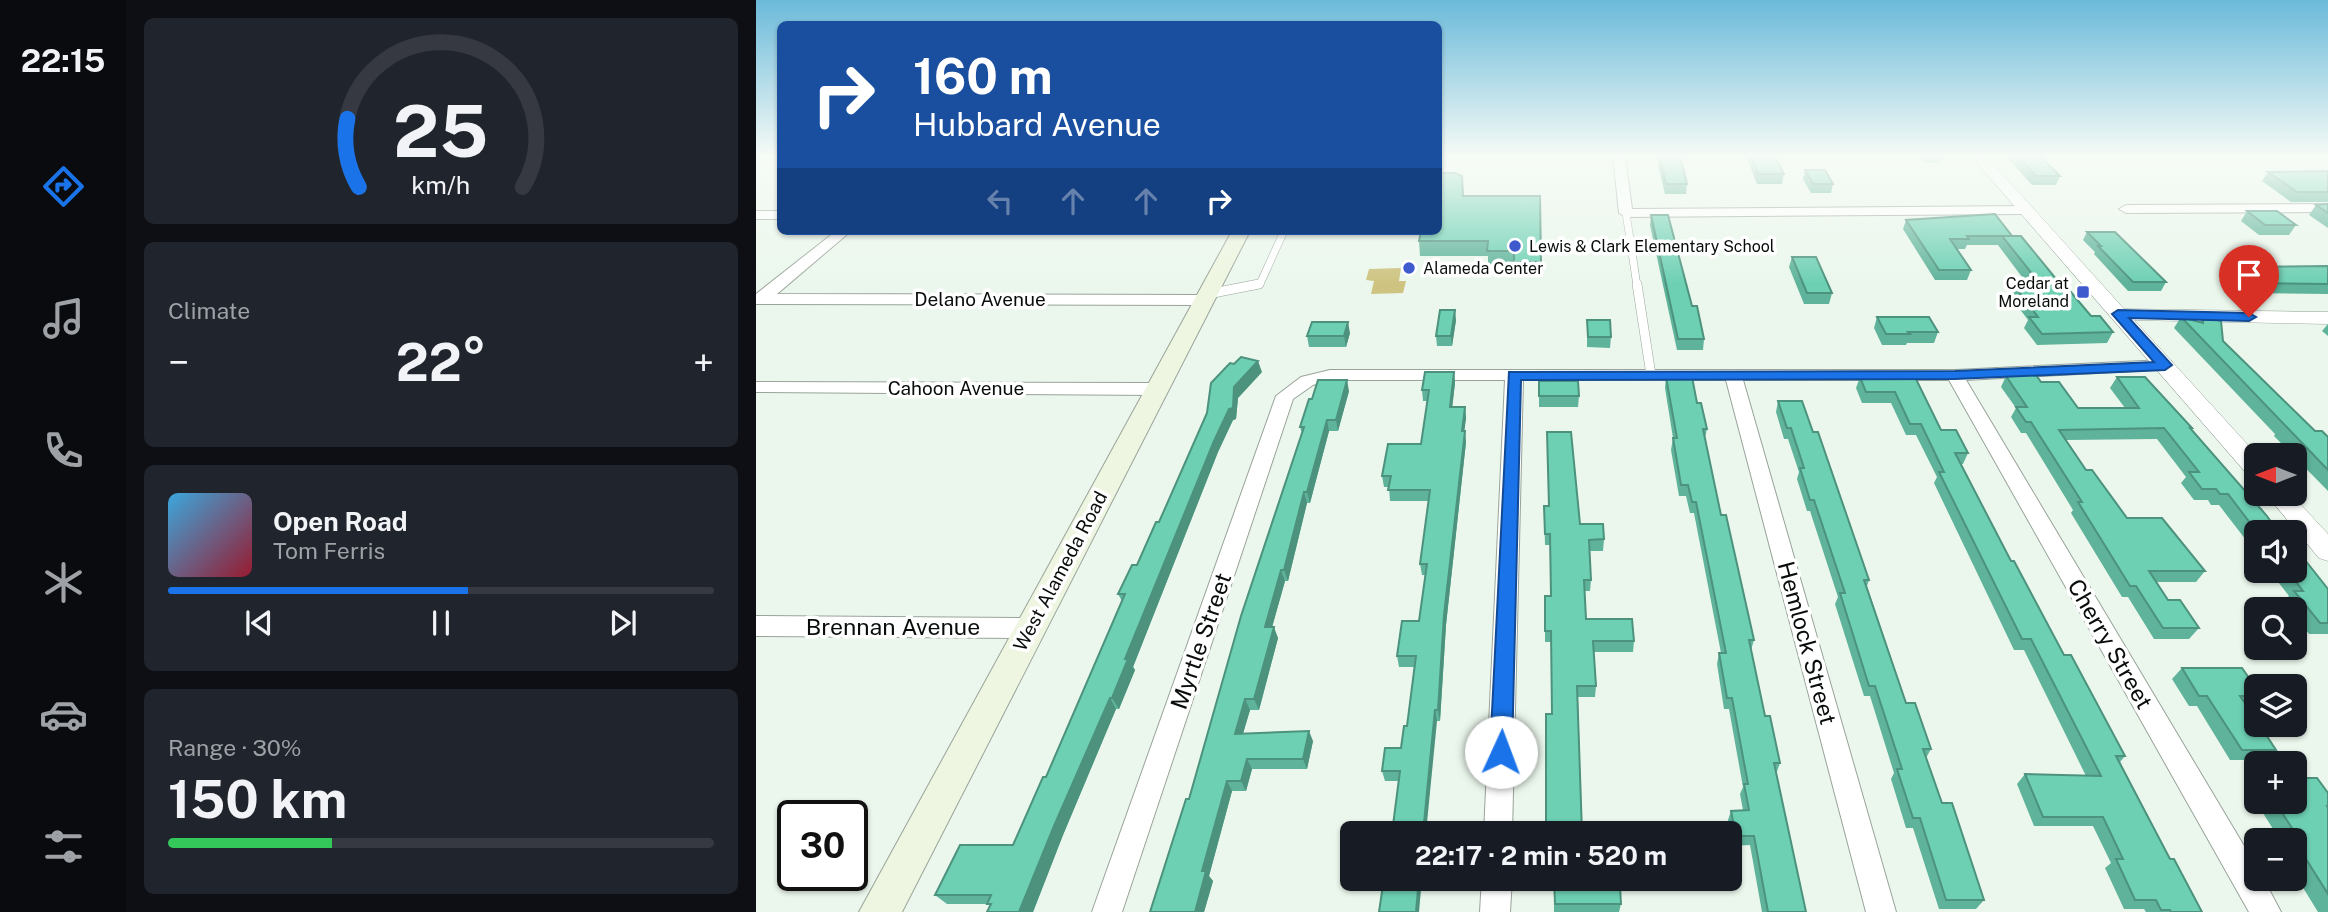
<!DOCTYPE html>
<html lang="en">
<head>
<meta charset="utf-8">
<style>
  :root { --surface:#171b24; --page:#20242c; --text:#f1f3f6; --muted:#9ea1a6; --line:#363941; --accent:#1a73e8 }
  body { margin:0; font-family:"Public Sans",sans-serif; background:var(--page); color:var(--text); height:100vh; display:flex; flex-direction:column; font-size:26px; white-space:nowrap }
  * { box-sizing:border-box; margin:0 }
  p { font-size:23px; color:var(--muted) }
  .icon { flex:none; width:38px; height:38px; fill:none; stroke:currentColor; stroke-width:2; stroke-linecap:round; stroke-linejoin:round }
  .map { position:relative; flex:1; overflow:hidden }
  .panel { display:flex; flex-direction:column; gap:18px; padding:18px; background:#0d0f14; width:630px }
  .panel>* { flex:none }
  .hud { position:absolute; left:21px; top:21px; width:665px; height:214px; border-radius:10px; box-shadow:0 2px 5px #0004; background:#1a4fa0; color:#fff; overflow:hidden }
  .needle { width:46px; rotate:270deg }
  .tools { position:absolute; left:1488px; top:443px; display:grid; gap:14px }
  .tools a { display:grid; place-items:center; width:63px; height:63px; border-radius:10px; background:var(--surface); box-shadow:0 2px 5px #0004; font-size:35px }
  .speed { position:absolute; left:21px; top:800px; display:flex; gap:14px; font-size:35px; font-weight:700; text-align:center }
  .speed>* { display:grid; place-content:center; width:91px; height:91px; border-radius:50%; background:var(--surface); box-shadow:0 2px 5px #0004; line-height:1 }
  .speed .limit { border:4px solid #111; border-radius:10px; background:#fff; color:#111 }
  .pin { position:absolute; display:grid; place-items:center; width:60px; height:60px; color:#fff; margin:-72px -30px; border-radius:50% 50% 50% 0; rotate:-45deg; box-shadow:0 0 7px #0007 }
  .pin .icon { rotate:45deg }
  .me { position:absolute; width:77px; margin:-38px; rotate:2deg; stroke-linejoin:round; filter:drop-shadow(0 0 5px #0008) }
  .turn { display:flex; align-items:center; gap:24px; height:147px; padding:0 21px; font-size:32px }
  .turn .icon { width:91px; height:91px; stroke-width:2.5 }
  .turn b { display:block; font-size:49px; line-height:60px }
  .lanes { display:flex; align-items:center; height:66px; padding:0 21px; background:#0003; justify-content:center; gap:35px; direction:ltr }
  .lanes .off { opacity:.35 }
  .big { font-size:52px; font-weight:700; line-height:1.1 }
  .panel .card { flex:1; display:flex; flex-direction:column; justify-content:center; gap:10px; min-width:0; padding:0 24px; border-radius:10px; background:var(--page) }
  .panel .dial { align-items:center; gap:0 }
  .dial svg { height:182px; overflow:visible; fill:none; stroke:var(--line); stroke-width:7; stroke-linecap:round; text-anchor:middle }
  .dial text { fill:var(--text); stroke:none }
  .song { display:flex; align-items:center; gap:21px }
  .cover { width:84px; height:84px; border-radius:10px; background:linear-gradient(135deg,hsl(200 70% 55%),hsl(350 70% 35%)) }
  .played { height:7px; border-radius:4px; background:linear-gradient(90deg,var(--accent) 55%,var(--line) 55%) }
  .keys { display:flex; justify-content:space-around; direction:ltr }
  .heat { display:flex; justify-content:space-between; align-items:center; font-size:38px; direction:ltr }
  .charge { height:10px; border-radius:5px; background:linear-gradient(90deg,#34c759 30%,var(--line) 0) }
  .trip { position:absolute; left:584px; top:821px; width:402px; height:70px; border-radius:10px; background:var(--surface); box-shadow:0 2px 5px #0004; font-weight:700; line-height:70px; text-align:center }
  main { display:flex; flex:1; min-height:0 }
  .menu { display:flex; flex-direction:column; width:126px; justify-content:space-around; align-items:center; background:#090b0e; color:var(--muted) }
  .menu .icon { width:49px; height:49px }
  .menu .selected { color:var(--accent) }
  .menu b { font-size:32px; color:var(--text) }
  .map>svg:first-child { display:block }
</style>
</head>
<body>
<main>
<nav class="menu">
<b>22:15</b>
<svg class="icon selected" aria-label="directions" viewBox="0 0 24 24"><path d="M12 3l9 9-9 9-9-9zM9 14v-3h6M13 9l2 2-2 2"/></svg>
<svg class="icon" aria-label="music" viewBox="0 0 24 24"><path d="M9 18V5l10-2v13"/><circle cx="6" cy="18" r="3"/><circle cx="16" cy="16" r="3"/></svg>
<svg class="icon" aria-label="phone" viewBox="0 0 24 24"><path d="M5 4h4l2 5-3 2q2 4 5 5l2-3 5 2v4C11 20 4 13 5 4z"/></svg>
<svg class="icon" aria-label="climate" viewBox="0 0 24 24"><path d="M12 3v18M4 7l16 10M4 17L20 7"/></svg>
<svg class="icon" aria-label="car" viewBox="0 0 24 24"><path d="M5 17H2v-5l4-1 3-4h7l3 4 3 1v5h-3M9 17h6M6 11h13"/><circle cx="7" cy="17" r="2"/><circle cx="17" cy="17" r="2"/></svg>
<svg class="icon" aria-label="filters" viewBox="0 0 24 24"><path d="M4 7h16M4 17h16"/><circle cx="9" cy="7" r="2"/><circle cx="15" cy="17" r="2"/></svg>
</nav>
<section class="panel">
<div class="card dial"><svg viewBox="0 0 100 80">
<path d="M14 69A42 42 0 1 1 86 69"/>
<path d="M14 69A42 42 0 0 1 9 39" stroke="#1a73e8"/>
<text x="50" y="56" font-size="32" font-weight="700">25</text>
<text x="50" y="72" font-size="11">km/h</text>
</svg></div>
<div class="card"><p>Climate</p>
<div class="heat"><a>−</a><b class="big">22°</b><a>+</a></div>
</div>
<div class="card">
<div class="song"><i class="cover"></i><div><b>Open Road</b><p>Tom Ferris</p></div></div>
<div class="played"></div>
<div class="keys"><svg class="icon" aria-label="previous" viewBox="0 0 24 24"><path d="M18 5L8 12l10 7zM5 5v14"/></svg><svg class="icon" aria-label="pause" viewBox="0 0 24 24"><path d="M8 5v14M16 5v14"/></svg><svg class="icon" aria-label="next" viewBox="0 0 24 24"><path d="M6 5l10 7-10 7zM19 5v14"/></svg></div>
</div>
<div class="card"><p>Range · 30%</p><b class="big">150 km</b><div class="charge"></div></div>
</section>
<div class="map">
<svg width="1572" height="912" viewBox="0 0 1572 912">
  <rect width="100%" height="100%" fill="#ebf7ec"/>
  <path fill="#cec380" d="M645,268L643,281H650L647,293L615,294L618,281L610,280L613,269Z"/>
  <g fill="none" stroke-linecap="round" stroke-linejoin="round">
    <defs>
      <g id="service-far1">
        <path d="M870,213L881,286"/>
        <path d="M494,286L504,284L528,231"/>
      </g>
      <g id="service">
        <path d="M881,284L895,375"/>
        <path d="M452,294L503,284"/>
      </g>
      <g id="minor">
        <path d="M857,156H869L876,209L1271,206L1278,210L1271,214L870,217L863,213Z"/>
        <path d="M1572,204V212L1370,213L1363,209L1370,205Z"/>
        <rect x="0" y="211" width="24" height="8"/>
        <path d="M80,231H95L21,294L448,295L456,300L448,305L0,304V294Z"/>
        <path d="M1409,360L1415,361L1418,365L1415,369L1210,380L1500,866V878H1507L1525,912H1493L1193,380H987L1140,912H1110L970,380H767L756,833H728L749,380H574L557,385L537,399L366,912H336L520,396L545,377L574,370H1199Z"/>
        <path d="M0,382L400,383L409,389L400,395L0,392Z"/>
        <path d="M0,616L274,618L282,621L286,628L282,635L274,638L0,636Z"/>
        <path d="M726,878H756L754,912H724Z"/>
      </g>
      <g id="tertiary">
        <path d="M1215,156H1230L1368,309L1572,312V324L1378,320L1501,455L1500,477L1492,475Z"/>
        <path d="M1510,494H1535L1572,534V561L1563,558Z"/>
      </g>
      <path id="secondary" d="M476,231H494L146,912H103Z"/>
    </defs>
    <use href="#service-far1" stroke="#99a39a" stroke-width="8"/>
    <use href="#service" stroke="#99a39a" stroke-width="10"/>
    <use href="#minor" stroke="#99a39a" stroke-width="2"/>
    <use href="#tertiary" stroke="#99a39a" stroke-width="1"/>
    <use href="#secondary" stroke="#99a39a" stroke-width="2"/>
    <use href="#service-far1" stroke="#fff" stroke-width="7"/>
    <use href="#service" stroke="#fff" stroke-width="9"/>
    <use href="#minor" fill="#fff" fill-rule="evenodd"/>
    <use href="#tertiary" fill="#fff" fill-rule="evenodd"/>
    <use href="#secondary" fill="#eef5e0" fill-rule="evenodd"/>
  </g>
  <g fill="#5eb39a">
    <path d="M903,156L931,184L930,194H909L902,165Z"/>
    <path d="M990,156H1019L1028,174L1026,184H1001Z"/>
    <path d="M1162,156H1187L1184,163H1167Z"/>
    <path d="M1250,156H1284L1304,176L1300,185H1276Z"/>
    <path d="M1049,170L1077,184L1075,193H1055L1047,179Z"/>
    <path d="M1572,171V202H1535L1506,181L1512,172Z"/>
    <path d="M708,196H784L785,276L759,277L758,266H732V256H664L663,241Z"/>
    <path d="M1572,204V228L1553,215L1560,205Z"/>
    <path d="M1491,211L1540,225L1533,235H1503L1485,221Z"/>
    <path d="M895,215L936,306L948,339L947,350H921L894,225Z"/>
    <path d="M1150,220L1256,236L1335,316L1357,332L1351,343L1281,345L1268,328L1272,320L1254,296L1258,285H1272L1242,245H1211L1209,249H1200L1215,270L1211,280H1179L1147,229Z"/>
    <path d="M1331,232L1410,282L1405,291H1372L1338,254L1339,252L1327,240Z"/>
    <path d="M1036,257L1076,293L1073,304H1048L1033,267Z"/>
    <path d="M1572,266V294L1492,293L1474,277L1481,267Z"/>
    <path d="M1447,316L1467,341L1559,431L1572,437V491L1518,436L1519,434L1418,328L1425,317L1444,322Z"/>
    <path d="M1121,317L1182,332L1178,343H1151L1150,345H1126L1118,328Z"/>
    <path d="M700,320L696,346H681L680,336Z"/>
    <path d="M831,320L855,337L854,348L831,347Z"/>
    <path d="M1572,324V336L1566,331Z"/>
    <path d="M594,333L590,347H553L551,336Z"/>
    <path d="M506,372L482,398L480,419L477,420L462,452L377,667L379,670L363,709H360L307,835L277,912H231L234,906L232,904H191L179,895L257,845L290,777L366,601L362,594L381,565L403,522L451,413Z"/>
    <path d="M698,372L699,383L696,407H709L710,418L708,431L710,442L690,625L684,721H681L643,781H629L626,771L645,748L651,726L658,667H643L641,656L663,621L669,575H666L664,564L673,501H634L633,487H628L626,476L665,444L672,401H667L666,390Z"/>
    <path d="M1250,376L1285,382L1322,408H1369L1354,388L1361,377L1436,428L1435,430L1522,532H1500V553L1463,505H1455L1452,500H1438L1425,483L1430,477L1401,439L1310,440L1330,470L1371,518L1449,571L1440,582H1400L1412,600L1443,628L1433,639H1398L1372,597H1366L1315,513L1317,510L1270,433H1265L1255,417L1260,408L1245,387Z"/>
    <path d="M910,377L941,403L951,429L949,438L965,515L998,640L995,650L1009,716L1024,763L1020,774L1050,912H1006L994,845L976,846L975,833H974L972,820L975,811L987,810L984,794L987,787L973,709H968L961,664L963,653H965L938,513H934L930,496H923L915,450L917,438L909,388Z"/>
    <path d="M1104,377H1159L1185,430L1212,453L1207,464H1205L1255,561L1308,655L1369,756L1364,762L1414,859L1446,912H1390L1388,909H1368L1349,868L1355,863L1337,826H1278L1261,784L1269,774L1330,776L1268,650H1258L1178,483L1181,477L1160,435H1150L1135,403H1106L1100,388Z"/>
    <path d="M783,381L823,396L822,407H783Z"/>
    <path d="M593,391L582,431H573L554,503H551L532,581H529L516,627L522,638L503,710H494L487,733L557,741L551,769H496L490,791H476L453,876L457,881L448,912L433,799L546,433L544,427Z"/>
    <path d="M1022,401L1057,432L1113,580L1111,586L1150,703L1175,749L1170,758L1186,803L1228,900L1220,909H1183L1157,828H1150L1135,779L1138,773L1114,696H1108L1079,604L1082,597L1054,511H1051L1041,479L1043,472L1032,439H1028L1020,412Z"/>
    <path d="M788,506L824,524L848,539L847,551H833L835,580L834,591H829L830,619L878,641L877,652H837L840,686L839,697H822L826,833H790V714H796L795,642H789V596H794V545H789Z"/>
    <path d="M1513,570H1538L1572,589V634H1553L1538,615V609H1533L1527,602L1533,596Z"/>
    <path d="M1426,668L1500,688V701L1494,706H1491L1520,750L1508,760H1474L1441,706H1433L1416,679Z"/>
    <path d="M1500,782V801L1492,788Z"/>
    <path d="M1572,793V912H1562L1538,873V840H1524L1500,802H1538Z"/>
    <path d="M798,878L835,887L865,904L863,912H798Z"/>
  </g>
  <g fill="#4c927d">
    <path d="M699,310L700,320L696,346L695,336Z"/>
    <path d="M592,322L594,333L590,347L588,336Z"/>
    <path d="M502,361L506,372L482,398L480,419L477,420L462,452L377,667L379,670L363,709L356,698L369,659L478,387Z"/>
    <path d="M698,372L699,383L695,418L694,407Z"/>
    <path d="M591,380L593,391L582,431L580,420Z"/>
    <path d="M709,407L710,418L707,442L706,431Z"/>
    <path d="M571,420L573,431L554,503L551,492Z"/>
    <path d="M709,431L710,442L690,625L684,721L682,710L688,615Z"/>
    <path d="M548,492L551,503L532,581L528,570Z"/>
    <path d="M525,570L529,581L513,638L509,627Z"/>
    <path d="M518,627L522,638L503,710L498,699Z"/>
    <path d="M354,698L360,709L307,835L277,912H263L298,826Z"/>
    <path d="M489,699L494,710L484,744L479,734Z"/>
    <path d="M679,710L681,721L670,833H667Z"/>
    <path d="M553,731L557,741L551,769L547,759Z"/>
    <path d="M491,759L496,769L490,791L485,781Z"/>
    <path d="M471,781L476,791L453,876L457,881L448,912H439L446,871Z"/>
    <path d="M663,878H666L663,912H660Z"/>
  </g>
  <g fill="#6dd0b3" stroke="#4c927d" stroke-width="2">
    <path d="M903,156H924L931,184H910Z"/>
    <path d="M995,156H1019L1028,174H1002Z"/>
    <path d="M1262,156H1284L1304,176H1280Z"/>
    <path d="M1049,170H1069L1077,184H1057Z"/>
    <path d="M1572,171V192H1541L1512,172Z"/>
    <path d="M682,173H699L706,176L707,196H784L785,262H758V251H731L732,241H663L665,231H682Z"/>
    <path d="M1572,204V213L1560,205Z"/>
    <path d="M1491,211H1521L1540,225H1509Z"/>
    <path d="M1239,214L1256,236H1211L1213,239H1194L1215,270H1183L1150,220Z"/>
    <path d="M895,215H912L936,306H941L948,339H922Z"/>
    <path d="M1331,232H1359L1410,282H1377L1342,246H1345Z"/>
    <path d="M1246,236H1265L1305,285H1309L1335,316H1344L1357,332L1286,334L1273,317H1282L1258,285H1285Z"/>
    <path d="M1036,257H1060L1076,293H1051Z"/>
    <path d="M1572,266V284L1499,283L1481,267Z"/>
    <path d="M684,310H699L695,336H680Z"/>
    <path d="M1447,316L1465,321L1467,341L1559,431H1566L1572,437V470L1425,317L1447,323Z"/>
    <path d="M1121,317H1173L1182,332H1152L1154,334H1130Z"/>
    <path d="M831,320H854L855,337H832Z"/>
    <path d="M556,322H592L588,336H551Z"/>
    <path d="M485,357L502,361L478,387L477,408L473,409L458,441L369,659H372L356,698H354L298,826L263,912H231L235,904H231L235,895H179L204,845H257L287,777H290L369,594H362L376,565H381L400,522H403L451,413L455,383L474,363L478,364Z"/>
    <path d="M669,372H698L694,407H709L706,431H709L688,615L682,710H679L667,833H636L644,771H626L629,748H645L648,726H651L660,656H641L646,621H663L671,564H664L674,490H632L635,476H626L632,444H665L673,390H666Z"/>
    <path d="M1280,375L1285,382H1303L1322,408H1383L1361,377H1389L1436,428H1434L1511,516L1522,532H1501L1472,494H1464L1460,489H1446L1433,472H1443L1408,428L1303,430L1330,470H1336L1371,518H1406L1449,571H1393L1412,600H1424L1443,628H1407L1380,586H1374L1322,502H1326L1275,422H1270L1260,407H1271L1250,376Z"/>
    <path d="M910,377H936L941,403H945L951,429H947L965,515H970L998,640H993L1009,716H1014L1024,763H1018L1050,912H1012L998,836H980L975,811L993,810L988,784H992L976,698H971L963,653H970L940,502H936L932,485H925L917,438H921Z"/>
    <path d="M1104,377H1159L1185,430H1200L1212,453H1199L1255,561H1258L1308,655H1315L1369,756H1360L1414,859H1418L1446,912H1415L1414,910H1405L1400,900H1379L1360,859H1367L1347,817H1287L1269,774L1345,776L1275,639H1266L1183,472H1188L1165,424H1154L1139,392H1110Z"/>
    <path d="M562,380H591L580,420H571L551,492H548L528,570H525L509,627H518L498,699H489L479,734L553,731L547,759H491L485,781H471L446,871H450L439,912H394L430,799H433L485,616L548,427H544L553,399H556Z"/>
    <path d="M783,381H822L823,396H783Z"/>
    <path d="M1022,401H1046L1057,432H1062L1113,580H1108L1150,703H1159L1175,749H1167L1186,803H1196L1228,900H1190L1164,818H1157L1141,769H1146L1119,686H1113L1084,593H1089L1058,500H1054L1044,468H1048L1035,428H1031Z"/>
    <path d="M791,432H815L824,524H847L848,539L833,540L835,580H828L830,619H876L878,641H837L840,686H821L826,833H798V829H790V714H796L795,631H789V596H795L794,534H789L788,506H793Z"/>
    <path d="M1538,553L1539,555H1545L1572,589V623H1564L1538,591H1547L1531,570H1538Z"/>
    <path d="M1426,668H1486L1500,688V696H1484L1500,719V724H1503L1520,750H1486L1451,696H1443Z"/>
    <path d="M1538,778H1561L1572,793V806H1571L1572,808V894L1543,848H1549L1519,802H1538Z"/>
    <path d="M628,878H663L660,912H623Z"/>
    <path d="M798,878H835V887H864L865,904H799Z"/>
  </g>
  <linearGradient id="sky" x2="0" y2="1"><stop stop-color="#6bbada"/><stop offset="0.55" stop-color="#f6fbf6"/><stop offset="1" stop-color="#f6fbf6" stop-opacity="0"/></linearGradient>
  <rect width="1572" height="284" fill="url(#sky)"/>
  <path fill="#1a73e8" stroke="#114b97" stroke-width="2" d="M1362,310L1493,313L1500,317L1493,321L1373,318L1416,365L1409,370L1199,379L765,380L756,752L753,759L745,762L737,759L734,752L753,372L1199,371L1398,362L1356,314Z"/>
  <g fill="#3e5acc" stroke="#fff" stroke-width="2.5">
    <circle cx="759" cy="246" r="7"/>
    <circle cx="653" cy="268" r="7"/>
    <rect x="1320" y="285" width="14" height="14" rx="3.5"/>
  </g>
  <g text-anchor="middle" stroke-width="7" stroke-linejoin="round" paint-order="stroke">
    <g font-size="16" fill="#090d0a" stroke="#fff" text-anchor="start">
      <text x="773" y="252">Lewis &amp; Clark Elementary School</text>
      <text x="667" y="274">Alameda Center</text>
      <text x="1313" y="289" text-anchor="end">Cedar at<tspan x="1313" dy="18">Moreland</tspan></text>
    </g>
    <g font-size="19" fill="#090d0a" stroke="#fff">
      <text x="224" y="306">Delano Avenue</text>
      <text x="200" y="395">Cahoon Avenue</text>
      <text transform="translate(304 571) rotate(-62)" y="7">West Alameda Road</text>
    </g>
    <g font-size="23" fill="#090d0a" stroke="#fff">
      <text x="137" y="635">Brennan Avenue</text>
      <text transform="translate(445 641) rotate(-71)" y="8">Myrtle Street</text>
      <text transform="translate(1051 643) rotate(75)" y="8">Hemlock Street</text>
      <text transform="translate(1354 644) rotate(60)" y="8">Cherry Street</text>
    </g>
  </g>
</svg>
<div class="tools">
<a><svg class="needle" viewBox="-14 -14 28 28"><path d="M0-13l5 13h-10z" fill="#e53935"/><path d="M0 13l5-13h-10z" fill="#9ea1a6"/></svg></a>
<a><svg class="icon" aria-label="sound" viewBox="0 0 24 24"><path d="M4 9h4l5-4v14l-5-4H4zM17 9q2 3 0 6"/></svg></a>
<a><svg class="icon" aria-label="search" viewBox="0 0 24 24"><circle cx="10" cy="10" r="6"/><path d="M15 15l6 6"/></svg></a>
<a><svg class="icon" aria-label="layers" viewBox="0 0 24 24"><path d="M12 4l9 5-9 5-9-5zM3 14l9 5 9-5"/></svg></a>
<a>+</a>
<a>−</a>
</div>
<div class="speed"><div class="limit">30</div></div>
<div class="pin" style="left:1493px;top:317px;background:#d93025"><svg class="icon" aria-label="arrive" viewBox="0 0 24 24"><path d="M6 21V4h12l-3 4 3 4H6"/></svg></div>
<svg class="me" style="left:745px;top:752px" viewBox="-20 -20 40 40"><circle r="19" fill="#fff"/><path d="M0-13L10 11 0 6-10 11z" fill="#1a73e8"/></svg>
<div class="trip">22:17 · 2 min · 520 m</div>
<div class="hud">
<div class="turn"><svg class="icon" aria-label="right" viewBox="0 0 24 24"><path d="M7 20v-9h11M14 6l5 5-5 5"/></svg><div><b>160 m</b>Hubbard Avenue</div></div>
<div class="lanes"><svg class="icon off" aria-label="left" viewBox="0 0 24 24"><path d="M17 20v-9H6M10 6l-5 5 5 5"/></svg><svg class="icon off" aria-label="ahead" viewBox="0 0 24 24"><path d="M12 20V5M6 11l6-6 6 6"/></svg><svg class="icon off" aria-label="ahead" viewBox="0 0 24 24"><path d="M12 20V5M6 11l6-6 6 6"/></svg><svg class="icon" aria-label="right" viewBox="0 0 24 24"><path d="M7 20v-9h11M14 6l5 5-5 5"/></svg></div>
</div>
</div>
</main>
</body>
</html>
